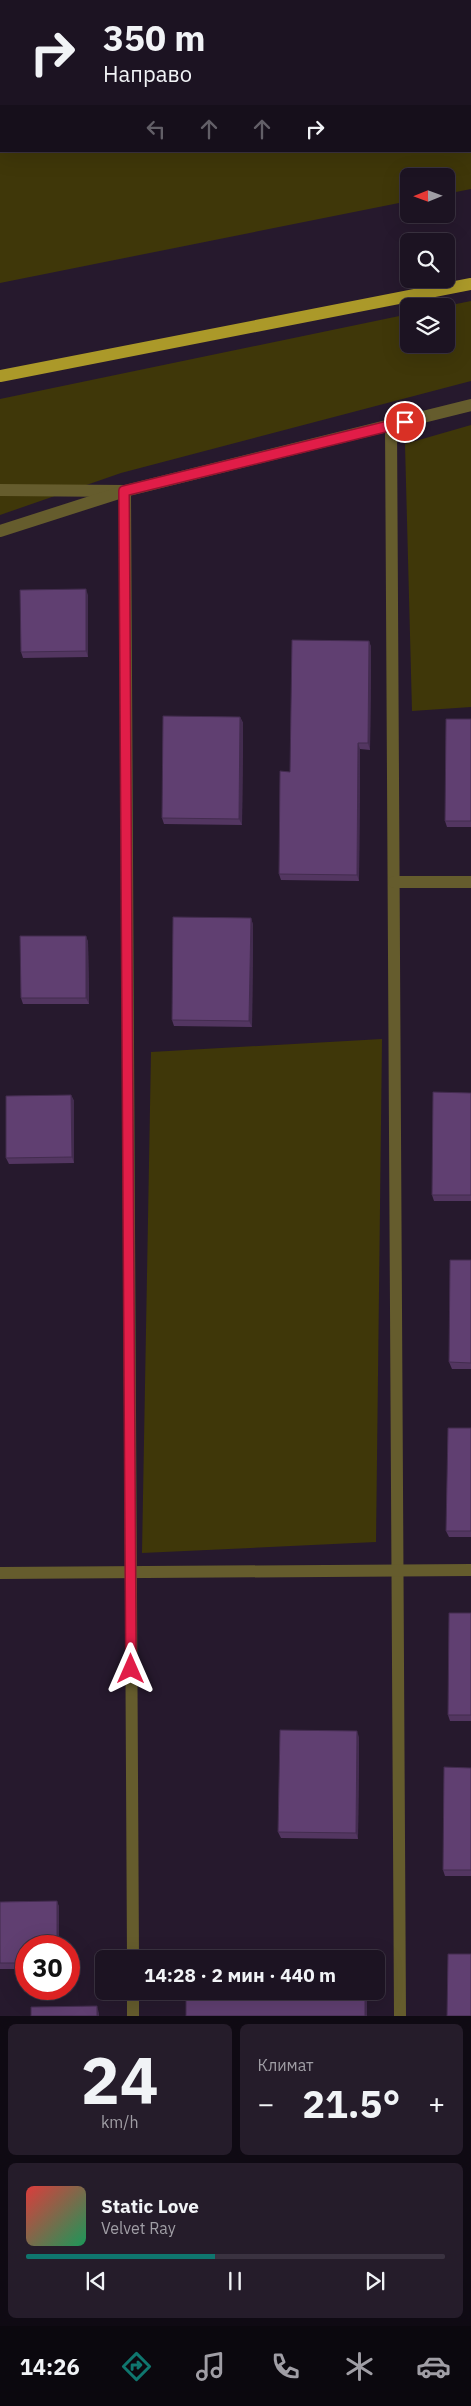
<!DOCTYPE html>
<html lang="ru">
<head>
<meta charset="utf-8">
<style>
  :root { --surface:#1c1322; --page:#251c2a; --text:#f1f3f6; --muted:#a09ea5; --line:#3a3240; --accent:#0f766e }
  body { margin:0; font-family:"IBM Plex Sans",sans-serif; background:var(--page); color:var(--text); height:100vh; display:flex; flex-direction:column; font-size:19px; white-space:nowrap }
  * { box-sizing:border-box; margin:0 }
  p { font-size:16px; color:var(--muted) }
  .icon { flex:none; width:28px; height:28px; fill:none; stroke:currentColor; stroke-width:2; stroke-linecap:round; stroke-linejoin:round }
  .map { position:relative; height:2016px; overflow:hidden }
  .side { display:flex; flex-direction:column; gap:8px; padding:8px; background:#0f0a13; flex:1 }
  .side>* { flex:none }
  .banner { position:absolute; left:0px; top:0px; width:471px; height:152px; box-shadow:0 5px 20px #0002,0 0 0 1px var(--line); background:#1c1322; color:var(--text); overflow:hidden }
  .needle { width:32px; rotate:269deg }
  .buttons { position:absolute; left:400px; top:168px; display:grid; gap:10px }
  .buttons a { display:grid; place-items:center; width:55px; height:55px; border-radius:8px; background:var(--surface); box-shadow:0 5px 20px #0002,0 0 0 1px var(--line); font-size:25px }
  .speed { position:absolute; left:15px; top:1935px; display:flex; gap:10px; font-size:25px; font-weight:700; text-align:center }
  .speed>* { display:grid; place-content:center; width:65px; height:65px; border-radius:50%; background:var(--surface); box-shadow:0 5px 20px #0002,0 0 0 1px var(--line); line-height:1 }
  .speed .limit { border:8px solid #d22; background:#fff; color:#111 }
  .pin { position:absolute; display:grid; place-items:center; width:42px; height:42px; color:#fff; margin:-21px; border:2px solid #fff; border-radius:50%; box-shadow:0 1px 5px #0007 }
  .me { position:absolute; width:55px; margin:-28px; rotate:0deg; stroke-linejoin:round; filter:drop-shadow(0 0 4px #0008) }
  .turn { display:flex; align-items:center; gap:18px; height:105px; padding:0 20px; font-size:22px }
  .turn .icon { width:65px; height:65px; stroke-width:2.5 }
  .turn b { display:block; font-size:35px; line-height:42px }
  .lanes { display:flex; align-items:center; height:48px; padding:0 20px; background:#0003; justify-content:center; gap:25px; direction:ltr }
  .lanes .off { opacity:.35 }
  .big { font-size:38px; font-weight:800; line-height:1.1 }
  .side .tile { flex:1; display:flex; flex-direction:column; justify-content:center; gap:8px; min-width:0; padding:0 18px; border-radius:8px; background:var(--page) }
  .side .dial { align-items:center; gap:0 }
  .dial b { font-size:65px; line-height:1 }
  .song { display:flex; align-items:center; gap:15px }
  .cover { width:60px; height:60px; border-radius:8px; background:linear-gradient(135deg,hsl(0 70% 55%),hsl(150 70% 35%)) }
  .played { height:5px; border-radius:2px; background:linear-gradient(90deg,var(--accent) 45%,var(--line) 45%) }
  .keys { display:flex; justify-content:space-around; direction:ltr }
  .heat { display:flex; justify-content:space-between; align-items:center; font-size:28px; direction:ltr }
  .side .tiles { flex:1; display:grid; gap:8px; grid-template-columns:1fr 1fr }
  .tile:last-child { grid-column:span 2 }
  .trip { position:absolute; left:95px; top:1950px; width:290px; height:50px; border-radius:8px; background:var(--surface); box-shadow:0 5px 20px #0002,0 0 0 1px var(--line); font-weight:800; line-height:50px; text-align:center }
  .tab-bar { display:flex; height:80px; justify-content:space-around; align-items:center; background:#0b080e; color:var(--muted) }
  .tab-bar .icon { width:35px; height:35px }
  .tab-bar .active { color:var(--accent) }
  .tab-bar b { font-size:22px; color:var(--text) }
  .map>svg:first-child { display:block }
</style>
</head>
<body>
<div class="map">
<svg width="471" height="2016" viewBox="0 0 471 2016">
  <rect width="100%" height="100%" fill="#26192d"/>
  <g fill="#3f3709" fill-rule="evenodd">
    <path d="M0,0H471V189L446,194V176H409V201L0,283ZM1,1H470V151H1Z"/>
    <path d="M471,301V381L121,473L0,515V399L409,314V344H446V306Z"/>
    <path d="M471,425V707L412,711L405,444Z"/>
    <path d="M382,1039L376,1542L142,1553L151,1052Z"/>
  </g>
  <g fill="none" stroke-linecap="round" stroke-linejoin="round">
    <g stroke="#655c2d" stroke-width="12">
      <path d="M391,425L400,2016"/>
      <path d="M0,490L125,491L133,1959"/>
      <path d="M0,531L125,491L471,405"/>
      <path d="M394,882H471"/>
      <path d="M0,1573L471,1570"/>
      <path d="M133,1991V2016"/>
    </g>
    <path stroke="#ab9929" stroke-width="12" d="M0,376L471,284"/>
  </g>
  <g fill="#533661">
    <path d="M88,595V657L23,658L21,652Z"/>
    <path d="M369,641L371,647L370,750L360,749L359,881L281,880L279,874L290,772Z"/>
    <path d="M240,717L243,723L242,825L164,824L162,818Z"/>
    <path d="M471,719V827H447L445,821Z"/>
    <path d="M251,918L253,925L252,1027L174,1026L172,1020Z"/>
    <path d="M86,936L88,942L89,1004H23L21,998Z"/>
    <path d="M471,1093V1201H434L432,1195Z"/>
    <path d="M71,1095L74,1101V1163L9,1164L6,1158Z"/>
    <path d="M471,1260V1369H452L449,1362Z"/>
    <path d="M471,1428V1537H449L446,1531Z"/>
    <path d="M471,1613V1721H450L448,1715Z"/>
    <path d="M359,1737L358,1839L281,1838L278,1832Z"/>
    <path d="M471,1768V1876H445L443,1870Z"/>
    <path d="M57,1901L59,1907L26,1946V1969H0V1902Z"/>
  </g>
  <g fill="#432c4f">
    <path d="M86,589L88,595V657L86,651Z"/>
    <path d="M369,641L371,647L370,750L368,743Z"/>
    <path d="M240,717L243,723L242,825L239,819Z"/>
    <path d="M358,743L360,749L359,881L357,875Z"/>
    <path d="M251,918L253,925L252,1027L249,1021Z"/>
    <path d="M86,936L88,942L89,1004L86,998Z"/>
    <path d="M71,1095L74,1101V1163L72,1157Z"/>
    <path d="M357,1731L359,1737L358,1839L356,1833Z"/>
    <path d="M57,1901L59,1907V1946H57Z"/>
    <rect x="365" y="1991" width="2" height="25"/>
    <path d="M97,2006L99,2013V2016H97Z"/>
  </g>
  <g fill="#603f71" stroke="#432c4f">
    <path d="M86,589V651L21,652L20,590Z"/>
    <path d="M292,640L369,641L368,743H358L357,875L279,874L280,771L290,772Z"/>
    <path d="M163,716L240,717L239,819L162,818Z"/>
    <path d="M446,719H471V821H445Z"/>
    <path d="M173,917L251,918L249,1021L172,1020Z"/>
    <path d="M20,936H86V998H21Z"/>
    <path d="M433,1092L471,1093V1195H432Z"/>
    <path d="M71,1095L72,1157L6,1158V1096Z"/>
    <path d="M450,1260H471V1363L449,1362Z"/>
    <path d="M448,1428H471V1531H446Z"/>
    <path d="M449,1613H471V1715H448Z"/>
    <path d="M280,1730L357,1731L356,1833L278,1832Z"/>
    <path d="M444,1767L471,1768V1870H443Z"/>
    <path d="M57,1901V1946H26V1963H0V1902Z"/>
    <path d="M448,1954H471V2016H447Z"/>
    <rect x="186" y="1991" width="179" height="25"/>
    <path d="M97,2006V2016H31V2007Z"/>
  </g>
  <g fill="none" stroke-linecap="round" stroke-linejoin="round">
    <defs>
      <path id="route" d="M131,1669L124,491L405,422"/>
    </defs>
    <use href="#route" stroke="#92132f" stroke-width="12"/>
    <use href="#route" stroke="#e11d48" stroke-width="9"/>
  </g>
</svg>
<div class="buttons">
<a><svg class="needle" viewBox="-14 -14 28 28"><path d="M0-13l5 13h-10z" fill="#e53935"/><path d="M0 13l5-13h-10z" fill="#a09ea5"/></svg></a>
<a><svg class="icon" aria-label="search" viewBox="0 0 24 24"><circle cx="10" cy="10" r="6"/><path d="M15 15l6 6"/></svg></a>
<a><svg class="icon" aria-label="layers" viewBox="0 0 24 24"><path d="M12 4l9 5-9 5-9-5zM3 14l9 5 9-5"/></svg></a>
</div>
<div class="speed"><div class="limit">30</div></div>
<div class="pin" style="left:405px;top:422px;background:#d93025"><svg class="icon" aria-label="arrive" viewBox="0 0 24 24"><path d="M6 21V4h12l-3 4 3 4H6"/></svg></div>
<svg class="me" style="left:131px;top:1669px" viewBox="-20 -20 40 40"><path d="M0-17L14 15 0 8-14 15z" fill="#e11d48" stroke="#fff" stroke-width="4"/></svg>
<div class="trip">14:28 · 2 мин · 440 m</div>
<div class="banner">
<div class="turn"><svg class="icon" aria-label="right" viewBox="0 0 24 24"><path d="M7 20v-9h11M14 6l5 5-5 5"/></svg><div><b>350 m</b>Направо</div></div>
<div class="lanes"><svg class="icon off" aria-label="left" viewBox="0 0 24 24"><path d="M17 20v-9H6M10 6l-5 5 5 5"/></svg><svg class="icon off" aria-label="ahead" viewBox="0 0 24 24"><path d="M12 20V5M6 11l6-6 6 6"/></svg><svg class="icon off" aria-label="ahead" viewBox="0 0 24 24"><path d="M12 20V5M6 11l6-6 6 6"/></svg><svg class="icon" aria-label="right" viewBox="0 0 24 24"><path d="M7 20v-9h11M14 6l5 5-5 5"/></svg></div>
</div>
</div>
<section class="side">
<div class="tiles">
<div class="tile dial"><b>24</b><p>km/h</p></div>
<div class="tile"><p>Климат</p>
<div class="heat"><a>−</a><b class="big">21.5°</b><a>+</a></div>
</div>
<div class="tile">
<div class="song"><i class="cover"></i><div><b>Static Love</b><p>Velvet Ray</p></div></div>
<div class="played"></div>
<div class="keys"><svg class="icon" aria-label="previous" viewBox="0 0 24 24"><path d="M18 5L8 12l10 7zM5 5v14"/></svg><svg class="icon" aria-label="pause" viewBox="0 0 24 24"><path d="M8 5v14M16 5v14"/></svg><svg class="icon" aria-label="next" viewBox="0 0 24 24"><path d="M6 5l10 7-10 7zM19 5v14"/></svg></div>
</div>
</div>
</section>
<nav class="tab-bar">
<b>14:26</b>
<svg class="icon active" aria-label="directions" viewBox="0 0 24 24"><path d="M12 3l9 9-9 9-9-9zM9 14v-3h6M13 9l2 2-2 2"/></svg>
<svg class="icon" aria-label="music" viewBox="0 0 24 24"><path d="M9 18V5l10-2v13"/><circle cx="6" cy="18" r="3"/><circle cx="16" cy="16" r="3"/></svg>
<svg class="icon" aria-label="phone" viewBox="0 0 24 24"><path d="M5 4h4l2 5-3 2q2 4 5 5l2-3 5 2v4C11 20 4 13 5 4z"/></svg>
<svg class="icon" aria-label="climate" viewBox="0 0 24 24"><path d="M12 3v18M4 7l16 10M4 17L20 7"/></svg>
<svg class="icon" aria-label="car" viewBox="0 0 24 24"><path d="M5 17H2v-5l4-1 3-4h7l3 4 3 1v5h-3M9 17h6M6 11h13"/><circle cx="7" cy="17" r="2"/><circle cx="17" cy="17" r="2"/></svg>
</nav>
</body>
</html>
